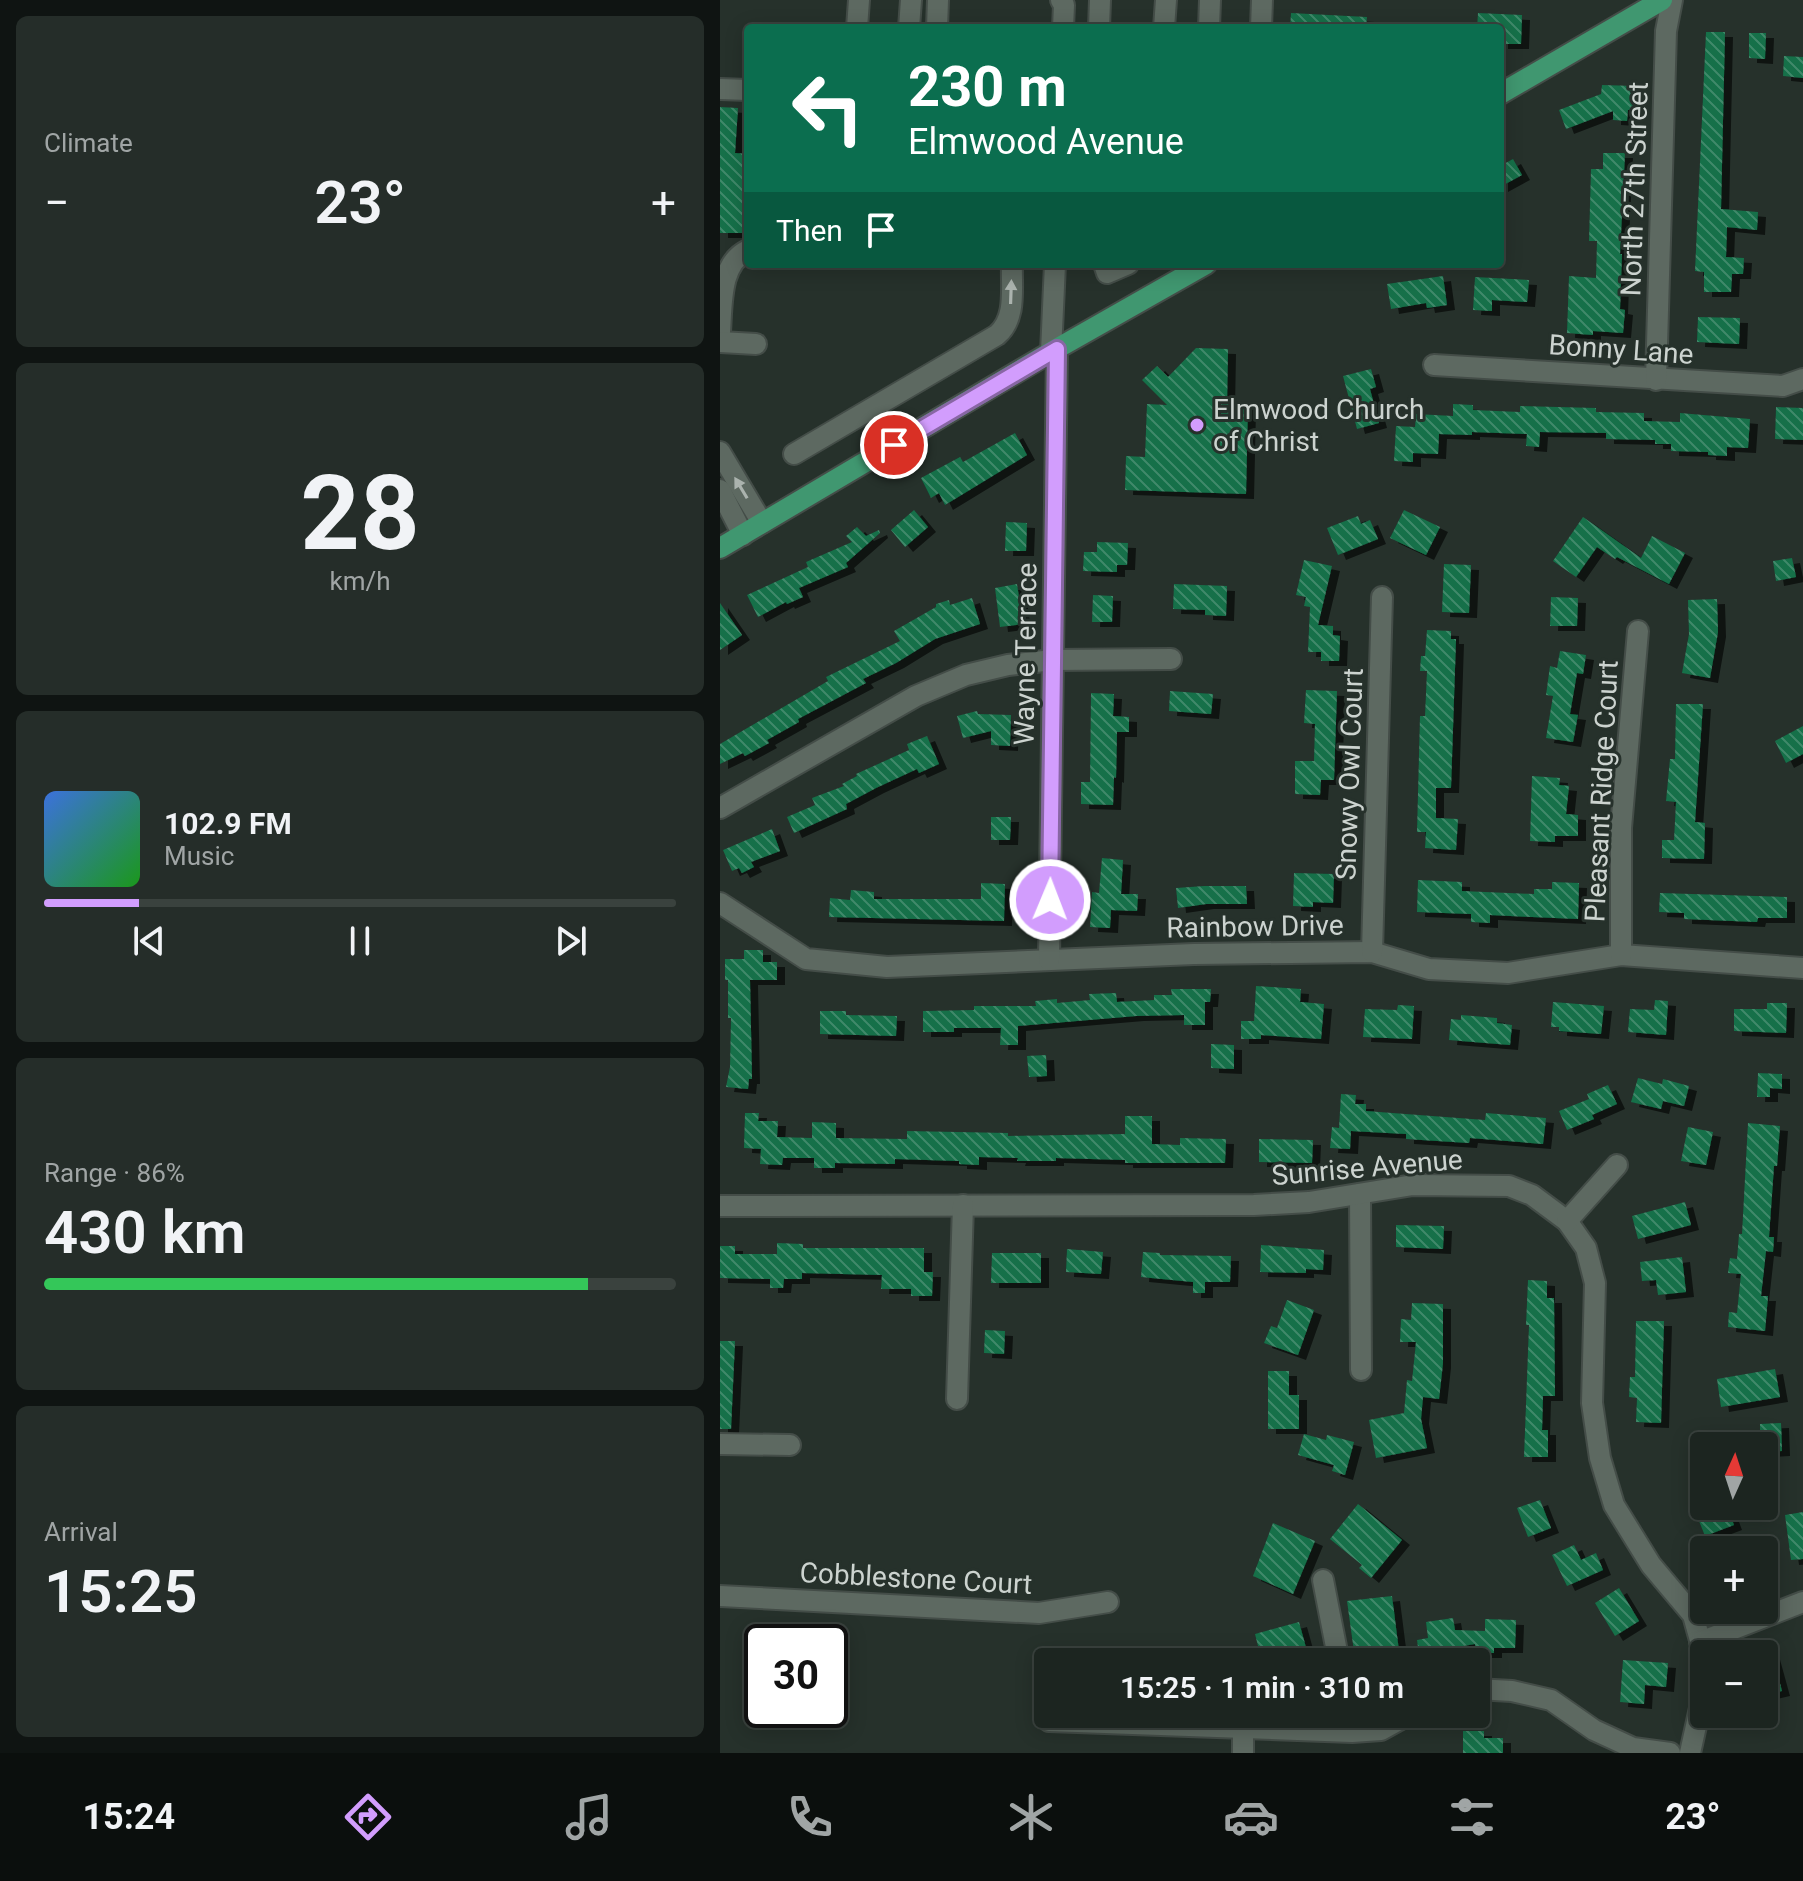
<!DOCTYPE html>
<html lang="en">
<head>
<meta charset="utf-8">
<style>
  :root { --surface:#1c2520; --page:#252d29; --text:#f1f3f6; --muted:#a0a5a5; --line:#3a423e; --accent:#d29dfd }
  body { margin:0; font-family:Roboto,sans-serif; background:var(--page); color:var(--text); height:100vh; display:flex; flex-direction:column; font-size:30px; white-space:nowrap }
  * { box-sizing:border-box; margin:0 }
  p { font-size:26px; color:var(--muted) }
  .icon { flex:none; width:44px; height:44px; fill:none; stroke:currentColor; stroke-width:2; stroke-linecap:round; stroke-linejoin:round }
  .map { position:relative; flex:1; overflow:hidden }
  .panel { display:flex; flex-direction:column; gap:16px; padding:16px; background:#0f1412; width:720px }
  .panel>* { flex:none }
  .top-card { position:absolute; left:24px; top:24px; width:760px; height:244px; border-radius:8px; box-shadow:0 4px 20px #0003,0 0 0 2px var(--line); background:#0b6e4f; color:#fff; overflow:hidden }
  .needle { width:52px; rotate:3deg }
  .tools { position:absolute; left:970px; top:1432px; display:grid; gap:16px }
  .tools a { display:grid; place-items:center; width:88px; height:88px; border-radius:8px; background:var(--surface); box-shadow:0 4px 20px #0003,0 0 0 2px var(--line); font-size:40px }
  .speed { position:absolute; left:24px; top:1624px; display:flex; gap:16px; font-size:40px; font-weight:700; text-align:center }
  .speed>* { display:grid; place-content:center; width:104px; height:104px; border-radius:50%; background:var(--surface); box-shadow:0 4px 20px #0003,0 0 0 2px var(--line); line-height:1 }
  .speed .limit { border:4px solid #111; border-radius:12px; background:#fff; color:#111 }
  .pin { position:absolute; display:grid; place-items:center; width:68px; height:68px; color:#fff; margin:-34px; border:4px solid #fff; border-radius:50%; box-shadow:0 2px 8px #0007 }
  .me { position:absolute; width:88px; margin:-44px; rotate:1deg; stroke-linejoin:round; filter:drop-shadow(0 0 6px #0008) }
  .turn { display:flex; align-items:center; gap:28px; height:168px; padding:0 32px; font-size:36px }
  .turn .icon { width:104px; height:104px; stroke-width:2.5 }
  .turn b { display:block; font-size:56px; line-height:68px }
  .then { display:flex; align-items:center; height:76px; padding:0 32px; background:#0003; gap:16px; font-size:30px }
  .big { font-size:60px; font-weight:600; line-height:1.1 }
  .panel .widget { flex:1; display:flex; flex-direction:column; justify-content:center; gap:12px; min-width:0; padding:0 28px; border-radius:12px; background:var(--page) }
  .panel .dial { align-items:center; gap:0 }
  .dial b { font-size:104px; line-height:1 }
  .song { display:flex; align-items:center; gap:24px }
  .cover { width:96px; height:96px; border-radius:12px; background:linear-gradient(135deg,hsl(220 70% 55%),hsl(120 70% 35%)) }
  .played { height:8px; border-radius:4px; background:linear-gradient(90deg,var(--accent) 15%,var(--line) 15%) }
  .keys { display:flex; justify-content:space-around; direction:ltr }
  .heat { display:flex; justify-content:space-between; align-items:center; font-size:44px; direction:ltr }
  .charge { height:12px; border-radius:6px; background:linear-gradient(90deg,#34c759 86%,var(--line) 0) }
  .trip { position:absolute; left:314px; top:1648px; width:456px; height:80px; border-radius:8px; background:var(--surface); box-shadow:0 4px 20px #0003,0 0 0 2px var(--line); font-weight:600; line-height:80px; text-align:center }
  .tab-bar { display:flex; height:128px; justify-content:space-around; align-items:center; background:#0b0f0d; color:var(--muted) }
  .tab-bar .icon { width:56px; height:56px }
  .tab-bar .selected { color:var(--accent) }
  .tab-bar b { font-size:36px; color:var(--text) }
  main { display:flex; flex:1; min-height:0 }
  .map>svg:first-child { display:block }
</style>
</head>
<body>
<main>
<section class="panel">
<div class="widget"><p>Climate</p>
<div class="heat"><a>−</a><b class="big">23°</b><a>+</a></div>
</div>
<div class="widget dial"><b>28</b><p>km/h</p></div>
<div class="widget">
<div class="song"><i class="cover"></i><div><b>102.9 FM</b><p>Music</p></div></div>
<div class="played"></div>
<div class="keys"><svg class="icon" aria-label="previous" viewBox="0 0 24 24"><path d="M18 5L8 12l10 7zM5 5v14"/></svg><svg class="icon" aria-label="pause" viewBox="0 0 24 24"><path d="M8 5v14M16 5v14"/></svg><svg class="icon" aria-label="next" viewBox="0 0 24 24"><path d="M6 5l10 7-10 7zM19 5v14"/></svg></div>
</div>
<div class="widget"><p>Range · 86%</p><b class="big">430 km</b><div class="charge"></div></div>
<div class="widget"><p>Arrival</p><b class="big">15:25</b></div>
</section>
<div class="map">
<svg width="1083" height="1753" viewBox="0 0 1083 1753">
  <defs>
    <pattern id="building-back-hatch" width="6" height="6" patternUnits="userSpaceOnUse" patternTransform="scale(2)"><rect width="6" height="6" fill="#146f48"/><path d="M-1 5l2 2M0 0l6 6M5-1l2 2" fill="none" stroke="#40896a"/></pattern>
    <filter id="shadow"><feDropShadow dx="8" dy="5" stdDeviation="0" flood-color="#0009"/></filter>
  </defs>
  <rect width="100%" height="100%" fill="#26312b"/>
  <g fill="url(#building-back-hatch)" filter="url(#shadow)">
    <path d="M571,13L647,17L646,28H570Z"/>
    <path d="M758,13L802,15L801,44H780V28H757Z"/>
    <path d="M986,32H1005L1001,209L1038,212L1037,230L1007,227L1006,257L1024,258L1023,274H1012L1011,292H984V272L975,271Z"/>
    <path d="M1029,33H1046L1045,59L1029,58Z"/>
    <path d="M1064,56L1083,57V78L1063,76Z"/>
    <path d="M882,85L916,86L915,110H908L907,121L893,120V111L846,129L839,110L881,94Z"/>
    <path d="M0,107L18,108L15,153L28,154V233H0Z"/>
    <path d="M883,153H905L900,254H902L900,309L905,310L903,333L873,331V335L847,333L849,276L876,278L877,241H869L871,169H883Z"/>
    <path d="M793,159L802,175L780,187V166Z"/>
    <path d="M723,276L727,305L707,308L706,303L671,309L667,284Z"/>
    <path d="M755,277L809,280L807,302L772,300V311L753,310Z"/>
    <path d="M978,317L1020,318L1019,344L977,342Z"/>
    <path d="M476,348L508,349L507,404L528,405L526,494L405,490L406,456L425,457L427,404L447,405L422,380L437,366L448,377Z"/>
    <path d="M651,369L656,387L650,389L659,423L637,429L623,376Z"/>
    <path d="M733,404L753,405V410L800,412V406L876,408V412L924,413V421L960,422V413L1030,419L1028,448L1007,447V456L988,455V452L951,451V444H935V440L886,439V433L820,432L819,447L806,446L807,434L752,432V435L719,434L718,454L693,453V462L674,461L676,426L695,427L696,414L733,416Z"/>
    <path d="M1056,407L1083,408V440L1055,439Z"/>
    <path d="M295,433L307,455L225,505L219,493L211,498L201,478L240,457L243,462Z"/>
    <path d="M194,510L208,527L185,547L171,530Z"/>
    <path d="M684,510L720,527L706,555L670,538Z"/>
    <path d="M638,516L641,524L650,520L658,539L618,555L607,528Z"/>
    <path d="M863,517L921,558L932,536L965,553L949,584L897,557L895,559L877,547L856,577L833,561Z"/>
    <path d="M286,522L307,523L306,551H285Z"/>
    <path d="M137,527L146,536L159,530L160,533L126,563L128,567L79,588L83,597L67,604L66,602L38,617L27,595L88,567L86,562L132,542L126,536Z"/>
    <path d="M377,542L408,543L407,565H397V572L363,571L364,552H377Z"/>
    <path d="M1072,558L1076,577L1056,581L1053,561Z"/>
    <path d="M584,560L612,566L598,625L613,626V635L620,636L619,661H601V652H588L590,607L584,606L586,597L576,595Z"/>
    <path d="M724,564L751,565L749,613L722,612Z"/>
    <path d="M297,584L303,624L280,627L275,588Z"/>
    <path d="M454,584L507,586L506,616L485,615V610L453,609Z"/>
    <path d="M373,595L393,596L392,622H372Z"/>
    <path d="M831,597L858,598L857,626H830Z"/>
    <path d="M252,598L260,624L215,639L176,663L143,679L146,683L78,719L79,722L47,740L49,743L25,756L23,753L0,764V744L108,681L106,677L180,641L174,631L216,607V604L229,600L230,605Z"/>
    <path d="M997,599L998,632L990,678L962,673L969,634L968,600Z"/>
    <path d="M0,603L22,635L0,650Z"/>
    <path d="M707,630L731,631V639H736L731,788H716V818L738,819L736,850L705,848L706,832H697L700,716H705L707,671H700L701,656H705Z"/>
    <path d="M840,651L866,655L863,674L857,673L850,714L858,715L853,742L826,738L833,696L826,695L830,666L837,668Z"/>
    <path d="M586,690L617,691L614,780H601L600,795L575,794V761H594L595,724L584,723Z"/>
    <path d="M450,691L493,694L491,714L449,711Z"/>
    <path d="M371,693L394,694L393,716L409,717V732H397L396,778L394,777L393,805L361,804V782H370Z"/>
    <path d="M956,704H983L975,822L985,823L984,859L942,858V840H954L956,802L946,801L950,759H955Z"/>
    <path d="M257,711L258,714L291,715L290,746L271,745V731L243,738L237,716Z"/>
    <path d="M1083,726V754L1066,763L1055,741Z"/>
    <path d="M207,736L219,764L199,773L197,769L156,788L126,804L127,809L74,833L67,817L95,805L92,798L124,786L122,784L137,776L136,774L189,750L187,744Z"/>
    <path d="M812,776L840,778L839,785L849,786L846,814L858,815V836H835V842L810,841Z"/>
    <path d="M271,817H291L290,840H271Z"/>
    <path d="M52,829L60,851L31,862L34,867L22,873L19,868L12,871L3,850Z"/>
    <path d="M382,858L403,860L401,894H418L417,911L391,910L390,928L370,927L372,892L379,893Z"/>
    <path d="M574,873L614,874L613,903L593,902V907L573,906Z"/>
    <path d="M698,880L742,882V891L814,894V889H832V882L859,883L858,919L770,915V923L751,922V914L697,912Z"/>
    <path d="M261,883L285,884L284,921L109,917L110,898L130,900L131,890L154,892V899H261Z"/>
    <path d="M484,886H526L527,904H486L458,908L456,888Z"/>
    <path d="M940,893L1067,897V918H1038L1037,922L964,919V913L939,912Z"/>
    <path d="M24,950H43V962H57V980H30L32,1079H29L28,1089L6,1087L10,1067L11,1018H8V980H5V959H24Z"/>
    <path d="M536,986L581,989L580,1002L604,1004L601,1039L541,1035V1039H521V1021H534Z"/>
    <path d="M451,989H491L490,1002H485V1025H464V1015L416,1016L298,1026V1045H280L281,1028H234V1032H203V1011L254,1010V1006H316L315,1001L337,999V1003L370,1000L369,994L396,993L397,1002L434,1000V995H452Z"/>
    <path d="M935,1000L948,1001L946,1035L908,1032L910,1009L934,1010Z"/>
    <path d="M833,1002L884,1006L881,1034L839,1031V1027H831Z"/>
    <path d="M1047,1003H1067L1066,1033L1014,1031V1009H1047Z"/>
    <path d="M678,1005L694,1006L692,1039L643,1037L645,1009L677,1010Z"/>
    <path d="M100,1011H126V1015L177,1016L176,1036L100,1034Z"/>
    <path d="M741,1015L777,1018V1023L792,1025L790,1045L729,1040L731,1019L741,1020Z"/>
    <path d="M491,1044L514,1045V1069L491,1068Z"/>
    <path d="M326,1055L327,1076L309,1077L307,1056Z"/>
    <path d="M1038,1073L1062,1074V1089L1050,1088V1097H1037Z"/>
    <path d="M918,1078L942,1084L943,1079L969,1086L964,1106L943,1101L941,1109L911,1102Z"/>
    <path d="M888,1085L897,1104L872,1115L874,1119L847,1130L839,1111L869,1099L867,1094Z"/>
    <path d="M621,1094L636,1095L635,1104H646V1111L765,1120L766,1113L826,1118L823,1144L750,1138L749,1143L686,1139V1134L631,1131L630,1149L610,1148L612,1127L619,1128Z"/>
    <path d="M25,1113H39L38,1121H58L57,1137L92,1138V1122L116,1123V1138L187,1139V1131L288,1133V1136L405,1134V1116H432V1144L460,1145V1138L506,1139L505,1163H405V1160L336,1158V1161H297L298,1158L259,1157V1165L239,1164V1161L175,1159V1164L115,1163V1168H94V1158H63L62,1165L40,1164L41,1149L24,1148Z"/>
    <path d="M1028,1123L1060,1126L1057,1166H1054L1049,1237H1054L1053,1252L1046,1251L1041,1296H1048L1045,1331L1008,1327L1009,1312L1017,1313L1021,1274L1008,1273L1010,1258L1017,1259L1019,1234H1022Z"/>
    <path d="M968,1127L993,1132L986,1165L961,1161Z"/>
    <path d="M539,1139L593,1140L592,1163L539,1162Z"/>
    <path d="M965,1202L971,1225L918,1239L912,1216Z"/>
    <path d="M676,1225L724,1226L723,1249L676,1247Z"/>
    <path d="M57,1243L83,1244V1248H204V1272H213L212,1296H191V1289H161L162,1275L82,1273V1279H64L63,1288H50V1279L0,1278V1246H15V1254H57Z"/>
    <path d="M541,1245L604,1250L603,1270L586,1269V1273L540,1272Z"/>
    <path d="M347,1249L383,1252L381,1274L346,1272Z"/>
    <path d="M423,1252L440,1253V1255L511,1256L510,1282H485V1293H473V1282L421,1277Z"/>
    <path d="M272,1253H321V1283H271Z"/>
    <path d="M962,1257L966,1292L938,1295L936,1280L922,1281L920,1262Z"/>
    <path d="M808,1280L827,1281V1298H834L835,1396H823L822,1430H828V1457H804L809,1325H806Z"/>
    <path d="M567,1300L594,1310L578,1355L544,1343L551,1326L557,1328Z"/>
    <path d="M692,1303L723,1304V1363L719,1399L703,1397L701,1419L707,1448L656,1458L649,1420L684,1413L687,1380L692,1381L696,1342H680L681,1319L691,1320Z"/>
    <path d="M916,1321H944L941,1423L916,1422L917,1398L909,1397L910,1377H915Z"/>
    <path d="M265,1330L285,1331L284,1354L264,1353Z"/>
    <path d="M0,1341H15L11,1429H0Z"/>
    <path d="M1055,1369L1060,1397L1001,1407L997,1379Z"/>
    <path d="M548,1371H569V1395H579V1429H548Z"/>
    <path d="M1061,1423L1062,1451L1044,1452V1446H1040V1424Z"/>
    <path d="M584,1434L606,1440L607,1435L634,1442L625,1475L612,1471L614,1465L578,1455Z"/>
    <path d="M820,1500L831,1528L808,1537L797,1508Z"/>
    <path d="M638,1504L682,1540L651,1578L639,1568L642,1565L610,1539Z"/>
    <path d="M973,1506H1007L1014,1525L985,1536Z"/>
    <path d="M1083,1512V1559L1071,1560L1065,1515Z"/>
    <path d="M553,1523L595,1541L573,1594L533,1576Z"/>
    <path d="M854,1545L861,1560L876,1553L883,1570L847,1586L832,1555Z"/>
    <path d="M899,1588L919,1621L895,1636L875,1603Z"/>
    <path d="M672,1596L679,1651L635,1659L627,1601Z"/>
    <path d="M733,1618L735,1630L765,1631V1619L796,1620L795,1648H774V1653H755V1644L726,1649L728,1658L700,1662L697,1640L708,1638L706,1622Z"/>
    <path d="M579,1622L590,1662H542L535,1634Z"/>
    <path d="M1044,1640H1048L1062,1691L1044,1695Z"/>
    <path d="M334,1648L398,1651L397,1662H333Z"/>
    <path d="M903,1660L948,1663L946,1687L925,1685L924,1704L900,1702Z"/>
    <path d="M743,1731H764V1738H783V1753H743Z"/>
  </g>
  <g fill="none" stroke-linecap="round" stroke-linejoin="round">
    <defs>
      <g id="minor">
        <path d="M341,0L344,5L343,28"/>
        <path d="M137,28L139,0"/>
        <path d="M189,28L191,0"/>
        <path d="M217,28L218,0"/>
        <path d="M379,28L380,0"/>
        <path d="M444,28L446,0"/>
        <path d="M489,28L490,0"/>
        <path d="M541,28L542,0"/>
        <path d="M0,89L28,90"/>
        <path d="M384,264L387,273L408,264"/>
        <path d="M0,332C2,302 0,263 28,250"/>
        <path d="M0,342L36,344"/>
        <path d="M331,352L335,264"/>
        <path d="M714,365L1063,386L1083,379"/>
        <path d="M936,380L946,31L952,0"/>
        <path d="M0,452L42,523"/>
        <path d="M74,454L277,335C297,318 291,288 292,264"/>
        <path d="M0,490L23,535"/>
        <path d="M0,808L196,696L246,675L288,665L333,660L451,659"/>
        <path d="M0,903L86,959L167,967L474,954L652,952L709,969L788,973L901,955L1083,968"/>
        <path d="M652,952L662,597"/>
        <path d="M901,955V828L918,631"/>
        <path d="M329,960L337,349"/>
        <path d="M640,1194L641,1370"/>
        <path d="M0,1206L534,1205L589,1202L693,1185L789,1186L812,1195L847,1221L866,1248L875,1283L872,1403L880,1458L894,1505L931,1565L973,1615L983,1651L984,1675"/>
        <path d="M847,1221L897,1165"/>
        <path d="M237,1399L243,1205"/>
        <path d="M0,1444L70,1445"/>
        <path d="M603,1580L619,1662"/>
        <path d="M0,1596L319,1613L388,1602"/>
        <path d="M980,1642L1083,1602"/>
        <path d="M756,1689L792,1691L831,1700L874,1730L913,1748L950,1753"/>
        <path d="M329,1721L632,1732L661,1730L690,1714"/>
        <path d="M523,1753V1717"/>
        <path d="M970,1753L984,1690"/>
      </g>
      <g id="major">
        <path d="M780,94L942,0"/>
        <path d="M0,548L331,352L486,264"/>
      </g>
    </defs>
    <use href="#minor" stroke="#444d48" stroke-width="24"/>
    <use href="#major" stroke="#444d48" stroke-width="24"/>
    <use href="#minor" stroke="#5d6961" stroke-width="20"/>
    <use href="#major" stroke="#409770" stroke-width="20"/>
  </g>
  <defs><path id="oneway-solid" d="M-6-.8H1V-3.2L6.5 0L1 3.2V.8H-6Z" transform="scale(2)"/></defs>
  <g fill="#abb3ae">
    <use href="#oneway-solid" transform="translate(291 292) rotate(-88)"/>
    <use href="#oneway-solid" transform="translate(21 488) rotate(-121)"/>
  </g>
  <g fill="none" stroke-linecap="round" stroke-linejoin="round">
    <defs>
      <path id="route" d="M174,445L337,349L330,900"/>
    </defs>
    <use href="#route" stroke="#8866a4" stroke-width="20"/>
    <use href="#route" stroke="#d29dfd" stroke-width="14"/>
  </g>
  <circle fill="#d29dfd" stroke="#26312b" stroke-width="3" cx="477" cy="425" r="8"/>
  <g text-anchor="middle" stroke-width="6" stroke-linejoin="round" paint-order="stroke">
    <g font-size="28" fill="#ccd3cf" stroke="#26312b">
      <text transform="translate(914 189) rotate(-88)" y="10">North 27th Street</text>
      <text transform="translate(901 349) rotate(4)" y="10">Bonny Lane</text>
      <text transform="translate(305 654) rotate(-89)" y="10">Wayne Terrace</text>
      <text transform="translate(629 774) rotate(-88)" y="10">Snowy Owl Court</text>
      <text transform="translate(881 791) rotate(-87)" y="10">Pleasant Ridge Court</text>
      <text transform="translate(535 926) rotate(-1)" y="10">Rainbow Drive</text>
      <text transform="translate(647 1167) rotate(-5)" y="10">Sunrise Avenue</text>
      <text transform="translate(196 1578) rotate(3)" y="10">Cobblestone Court</text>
    </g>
    <g font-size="28" fill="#ccd3cf" stroke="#26312b" text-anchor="start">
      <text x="493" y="419">Elmwood Church<tspan x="493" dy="32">of Christ</tspan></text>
    </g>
  </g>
</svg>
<div class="tools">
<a><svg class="needle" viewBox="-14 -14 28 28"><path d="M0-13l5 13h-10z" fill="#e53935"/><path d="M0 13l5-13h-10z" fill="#a0a5a5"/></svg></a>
<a>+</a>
<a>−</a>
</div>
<div class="speed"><div class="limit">30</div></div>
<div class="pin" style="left:174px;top:445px;background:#d93025"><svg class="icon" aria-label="arrive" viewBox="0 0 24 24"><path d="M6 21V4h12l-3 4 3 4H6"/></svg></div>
<svg class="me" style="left:330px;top:900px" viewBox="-20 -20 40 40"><circle r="17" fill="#d29dfd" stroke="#fff" stroke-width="3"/><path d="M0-11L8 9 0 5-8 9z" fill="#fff"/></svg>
<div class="trip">15:25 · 1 min · 310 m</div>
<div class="top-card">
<div class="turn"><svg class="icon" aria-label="left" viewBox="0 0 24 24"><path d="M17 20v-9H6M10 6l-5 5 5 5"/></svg><div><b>230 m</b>Elmwood Avenue</div></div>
<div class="then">Then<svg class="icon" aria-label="arrive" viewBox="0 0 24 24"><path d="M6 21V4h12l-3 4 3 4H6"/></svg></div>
</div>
</div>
</main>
<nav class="tab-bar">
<b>15:24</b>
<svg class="icon selected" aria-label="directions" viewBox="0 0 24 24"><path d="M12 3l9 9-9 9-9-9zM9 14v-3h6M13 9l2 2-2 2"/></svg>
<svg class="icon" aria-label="music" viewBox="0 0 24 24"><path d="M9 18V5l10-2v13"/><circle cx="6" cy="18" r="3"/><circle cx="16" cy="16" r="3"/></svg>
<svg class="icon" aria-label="phone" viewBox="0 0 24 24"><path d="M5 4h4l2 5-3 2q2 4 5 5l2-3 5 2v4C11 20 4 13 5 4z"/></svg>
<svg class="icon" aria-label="climate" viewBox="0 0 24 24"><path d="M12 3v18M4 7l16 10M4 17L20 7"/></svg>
<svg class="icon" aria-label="car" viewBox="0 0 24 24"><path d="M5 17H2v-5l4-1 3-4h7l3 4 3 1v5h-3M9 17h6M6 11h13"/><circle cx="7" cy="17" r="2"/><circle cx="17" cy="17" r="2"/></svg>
<svg class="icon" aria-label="filters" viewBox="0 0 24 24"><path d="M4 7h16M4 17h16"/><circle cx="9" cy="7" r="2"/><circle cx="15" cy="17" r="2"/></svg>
<b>23°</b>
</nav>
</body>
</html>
